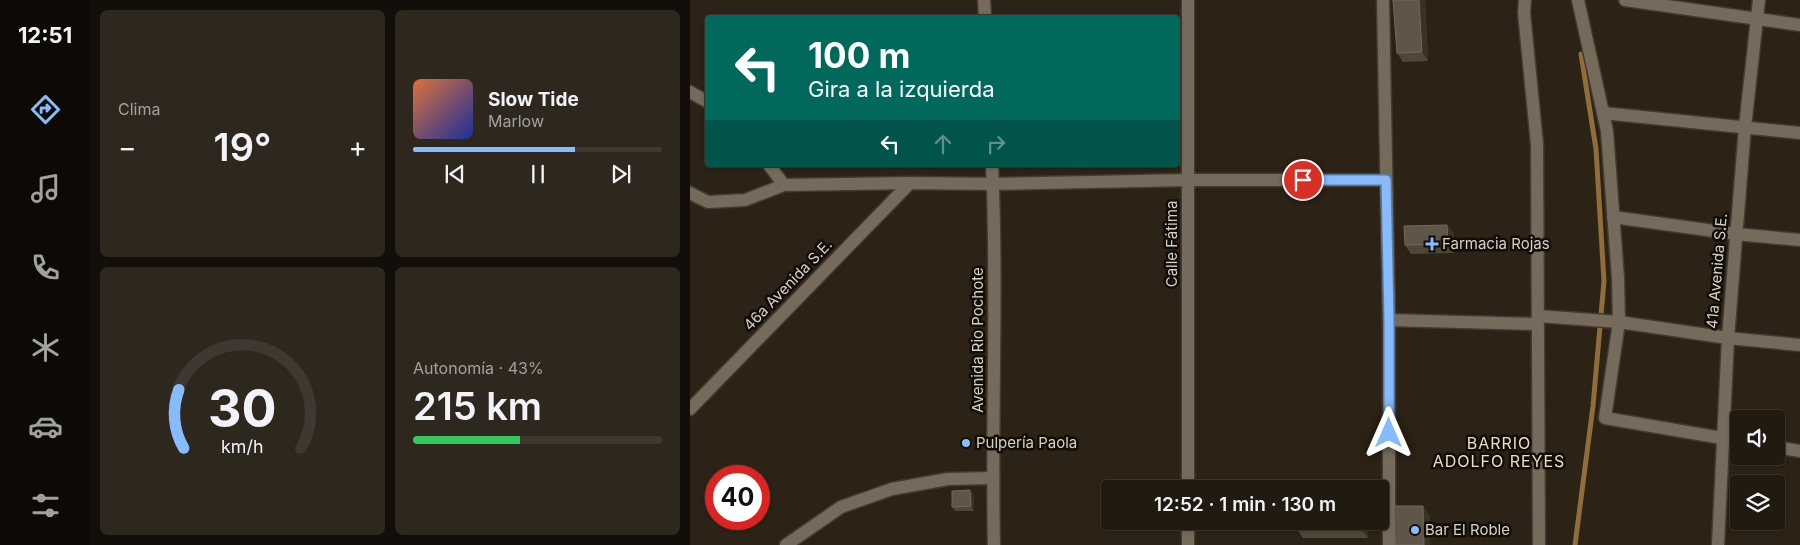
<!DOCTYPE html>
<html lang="es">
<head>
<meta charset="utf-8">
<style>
  :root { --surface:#211a10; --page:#2d271e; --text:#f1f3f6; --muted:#a2a19f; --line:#3e3830; --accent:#87bbfb }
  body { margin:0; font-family:Inter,sans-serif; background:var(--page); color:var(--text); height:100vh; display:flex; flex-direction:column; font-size:19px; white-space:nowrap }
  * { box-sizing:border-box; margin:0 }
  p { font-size:16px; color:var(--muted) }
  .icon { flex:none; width:28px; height:28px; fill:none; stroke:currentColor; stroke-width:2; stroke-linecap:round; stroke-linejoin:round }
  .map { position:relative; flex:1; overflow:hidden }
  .side { display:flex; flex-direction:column; gap:10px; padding:10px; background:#120e09; width:600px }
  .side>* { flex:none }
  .guide { position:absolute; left:15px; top:15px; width:475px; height:152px; border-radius:5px; box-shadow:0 1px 4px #0004,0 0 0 1px var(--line); background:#00695c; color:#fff; overflow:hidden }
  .tools { position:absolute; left:1040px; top:410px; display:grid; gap:10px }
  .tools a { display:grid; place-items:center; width:55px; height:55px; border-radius:5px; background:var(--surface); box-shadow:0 1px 4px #0004,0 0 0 1px var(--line); font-size:25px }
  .speed { position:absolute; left:15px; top:465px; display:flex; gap:10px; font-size:25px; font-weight:700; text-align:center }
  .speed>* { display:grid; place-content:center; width:65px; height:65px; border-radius:50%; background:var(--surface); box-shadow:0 1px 4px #0004,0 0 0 1px var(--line); line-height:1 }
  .speed .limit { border:8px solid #d22; background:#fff; color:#111 }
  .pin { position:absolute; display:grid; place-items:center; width:42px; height:42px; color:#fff; margin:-21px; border:2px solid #fff; border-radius:50%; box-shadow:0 1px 5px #0007 }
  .me { position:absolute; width:55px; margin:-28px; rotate:0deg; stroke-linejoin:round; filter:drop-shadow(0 0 4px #0008) }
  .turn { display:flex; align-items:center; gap:18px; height:105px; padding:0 20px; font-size:22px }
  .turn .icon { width:65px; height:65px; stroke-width:2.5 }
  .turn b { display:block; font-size:35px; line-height:42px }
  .lanes { display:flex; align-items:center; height:48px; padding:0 20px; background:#0003; justify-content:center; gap:25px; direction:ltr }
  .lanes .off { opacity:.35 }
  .big { font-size:38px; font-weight:600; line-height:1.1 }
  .side .card { flex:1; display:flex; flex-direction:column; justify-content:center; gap:8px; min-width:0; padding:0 18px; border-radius:8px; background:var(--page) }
  .side .dial { align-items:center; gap:0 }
  .dial svg { height:130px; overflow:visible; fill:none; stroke:var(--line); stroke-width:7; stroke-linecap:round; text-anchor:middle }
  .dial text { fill:var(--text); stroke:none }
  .song { display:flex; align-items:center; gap:15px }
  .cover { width:60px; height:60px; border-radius:8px; background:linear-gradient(135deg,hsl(20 70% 55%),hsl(230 70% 35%)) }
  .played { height:5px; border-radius:2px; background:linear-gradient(90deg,var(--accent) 65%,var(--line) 65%) }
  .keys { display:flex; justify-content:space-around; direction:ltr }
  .heat { display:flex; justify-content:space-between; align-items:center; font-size:28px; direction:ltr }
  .charge { height:8px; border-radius:4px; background:linear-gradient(90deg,#34c759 43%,var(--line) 0) }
  .side .tiles { flex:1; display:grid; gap:10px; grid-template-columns:repeat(2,1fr) }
  .trip { position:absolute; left:411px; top:480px; width:288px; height:50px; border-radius:5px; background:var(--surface); box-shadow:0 1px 4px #0004,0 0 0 1px var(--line); font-weight:600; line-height:50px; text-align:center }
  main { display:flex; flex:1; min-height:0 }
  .tab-bar { display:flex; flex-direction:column; width:90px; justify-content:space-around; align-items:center; background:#0d0a06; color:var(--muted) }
  .tab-bar .icon { width:35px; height:35px }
  .tab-bar .active { color:var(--accent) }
  .tab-bar b { font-size:22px; color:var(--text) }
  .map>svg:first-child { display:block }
</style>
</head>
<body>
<main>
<nav class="tab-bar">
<b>12:51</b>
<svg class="icon active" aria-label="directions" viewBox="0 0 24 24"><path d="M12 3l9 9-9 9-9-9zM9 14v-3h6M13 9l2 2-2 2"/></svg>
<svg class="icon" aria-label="music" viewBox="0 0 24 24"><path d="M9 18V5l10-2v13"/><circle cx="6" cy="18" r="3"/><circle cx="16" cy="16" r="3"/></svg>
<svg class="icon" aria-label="phone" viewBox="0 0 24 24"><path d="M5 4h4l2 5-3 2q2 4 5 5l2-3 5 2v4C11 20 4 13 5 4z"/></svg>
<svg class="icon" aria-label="climate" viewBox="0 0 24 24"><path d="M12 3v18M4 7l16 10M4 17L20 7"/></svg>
<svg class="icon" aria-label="car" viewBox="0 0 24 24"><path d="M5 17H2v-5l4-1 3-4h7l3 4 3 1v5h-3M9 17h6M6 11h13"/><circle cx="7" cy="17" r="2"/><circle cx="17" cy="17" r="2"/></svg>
<svg class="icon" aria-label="filters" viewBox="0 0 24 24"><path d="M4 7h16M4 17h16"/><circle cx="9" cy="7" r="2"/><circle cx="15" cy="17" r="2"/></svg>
</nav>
<section class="side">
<div class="tiles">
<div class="card"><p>Clima</p>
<div class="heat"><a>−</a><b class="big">19°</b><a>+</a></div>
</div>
<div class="card">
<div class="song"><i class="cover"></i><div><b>Slow Tide</b><p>Marlow</p></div></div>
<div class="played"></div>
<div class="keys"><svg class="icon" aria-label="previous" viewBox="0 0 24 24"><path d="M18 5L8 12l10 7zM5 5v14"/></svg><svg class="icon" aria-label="pause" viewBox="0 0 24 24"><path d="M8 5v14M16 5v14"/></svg><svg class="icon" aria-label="next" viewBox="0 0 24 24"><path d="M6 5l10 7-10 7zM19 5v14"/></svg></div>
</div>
<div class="card dial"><svg viewBox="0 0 100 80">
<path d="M14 69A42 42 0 1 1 86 69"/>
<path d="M14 69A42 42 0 0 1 11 33" stroke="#87bbfb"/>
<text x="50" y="56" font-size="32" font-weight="700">30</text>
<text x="50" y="72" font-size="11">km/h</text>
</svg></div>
<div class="card"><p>Autonomía · 43%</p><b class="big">215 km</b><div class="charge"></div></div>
</div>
</section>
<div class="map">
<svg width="1110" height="545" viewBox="0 0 1110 545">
  <rect width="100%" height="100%" fill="#2c2215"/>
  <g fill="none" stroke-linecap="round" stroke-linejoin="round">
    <path stroke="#916d39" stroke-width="5" d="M885,545L903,406L914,281L906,149L891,54"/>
    <defs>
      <g id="minor">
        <path d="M294,0L295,18"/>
        <path d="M498,0V489"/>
        <path d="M693,0L699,320V545"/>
        <path d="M835,0L834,13L847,144L849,545"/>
        <path d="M888,0L917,131L928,278L929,322L915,418L1049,441"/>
        <path d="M935,0L1110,25"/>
        <path d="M0,92L18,102"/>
        <path d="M913,113L1110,133"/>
        <path d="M79,165L94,185"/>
        <path d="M302,165C308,292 301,418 304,545"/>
        <path d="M0,193L18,202L55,200L94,185L220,183L303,184L498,180H696"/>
        <path d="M923,217L1046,234L1110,240"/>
        <path d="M848,316L929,322L1038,338L1110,345"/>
        <path d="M699,320L847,324"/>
        <path d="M0,409L220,183"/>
        <path d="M1086,447L1110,451"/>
        <path d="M498,521V545"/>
        <path d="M96,545L151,507L202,489L258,479L303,478"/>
        <path d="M1028,545L1038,338L1055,127L1069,0"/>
      </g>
    </defs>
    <use href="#minor" stroke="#433b32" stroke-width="15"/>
    <use href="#minor" stroke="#766a5b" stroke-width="12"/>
  </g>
  <g fill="#514739">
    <path d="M703,0H735L738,61L713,62L707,53Z"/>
    <path d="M757,225L764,234V253L721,254L715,245Z"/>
    <path d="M284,495V511H265L262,507Z"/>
    <path d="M604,521H678V538H613L604,525Z"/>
  </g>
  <g fill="#3c3224">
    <path d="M729,0H735L738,61L732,52Z"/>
    <path d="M757,225L764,234V253L758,244Z"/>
    <path d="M280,490L284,495V511L281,506Z"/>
    <path d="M733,506L740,515V545H734Z"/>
    <path d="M669,521H678V538L669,525Z"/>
  </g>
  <g fill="#5f5648" stroke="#72695c">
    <path d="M703,0H729L732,52L707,53Z"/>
    <path d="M757,225L758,244L715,245L714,226Z"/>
    <path d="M280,490L281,506L262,507V491Z"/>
    <path d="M704,506H733L734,545H705Z"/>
    <rect x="604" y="521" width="65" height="4"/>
  </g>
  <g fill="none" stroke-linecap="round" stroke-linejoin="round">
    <defs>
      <path id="route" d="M613,180H696L699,320V433"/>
    </defs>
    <use href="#route" stroke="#587aa3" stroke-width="12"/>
    <use href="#route" stroke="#87bbfb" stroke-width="9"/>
  </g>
  <g fill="#87bbfb" stroke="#110d07" stroke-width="2">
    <path d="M739.5 236.5h5v5h5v5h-5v5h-5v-5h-5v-5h5z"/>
    <circle cx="276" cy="443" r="5"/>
    <circle cx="725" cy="530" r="5"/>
  </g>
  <g text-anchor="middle" stroke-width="5" stroke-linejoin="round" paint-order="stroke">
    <g font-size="15" fill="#d7d0c8" stroke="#110d07">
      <text transform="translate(482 244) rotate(-90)" y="5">Calle Fátima</text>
      <text transform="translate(1027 271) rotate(-85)" y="5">41a Avenida S.E.</text>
      <text transform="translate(98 285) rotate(-46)" y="5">46a Avenida S.E.</text>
      <text transform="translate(288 340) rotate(-90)" y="5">Avenida Rio Pochote</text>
    </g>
    <g font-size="15" fill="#d7d0c8" stroke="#110d07" text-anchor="start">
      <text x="752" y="249">Farmacia Rojas</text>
      <text x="286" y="448">Pulpería Paola</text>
      <text x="735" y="535">Bar El Roble</text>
    </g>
    <g font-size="16" letter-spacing="1" fill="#ebddcc" stroke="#110d07">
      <text x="809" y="449">BARRIO<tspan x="809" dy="18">ADOLFO REYES</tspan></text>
    </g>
  </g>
</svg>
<div class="tools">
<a><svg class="icon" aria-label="sound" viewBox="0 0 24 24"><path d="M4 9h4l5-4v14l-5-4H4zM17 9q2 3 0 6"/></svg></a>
<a><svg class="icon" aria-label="layers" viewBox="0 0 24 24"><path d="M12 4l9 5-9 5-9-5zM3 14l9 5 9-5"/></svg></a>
</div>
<div class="speed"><div class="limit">40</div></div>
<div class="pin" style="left:613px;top:180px;background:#d93025"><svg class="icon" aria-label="arrive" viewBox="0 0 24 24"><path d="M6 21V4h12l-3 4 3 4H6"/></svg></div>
<svg class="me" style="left:699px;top:433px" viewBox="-20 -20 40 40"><path d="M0-17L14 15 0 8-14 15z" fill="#87bbfb" stroke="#fff" stroke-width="4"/></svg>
<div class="trip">12:52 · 1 min · 130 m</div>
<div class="guide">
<div class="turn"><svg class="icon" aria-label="left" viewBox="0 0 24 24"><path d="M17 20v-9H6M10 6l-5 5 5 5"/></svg><div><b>100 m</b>Gira a la izquierda</div></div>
<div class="lanes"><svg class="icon" aria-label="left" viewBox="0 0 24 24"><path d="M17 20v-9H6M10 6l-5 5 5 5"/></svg><svg class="icon off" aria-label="ahead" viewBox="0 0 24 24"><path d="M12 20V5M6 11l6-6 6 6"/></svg><svg class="icon off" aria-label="right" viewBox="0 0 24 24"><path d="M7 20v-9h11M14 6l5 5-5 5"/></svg></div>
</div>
</div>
</main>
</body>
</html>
